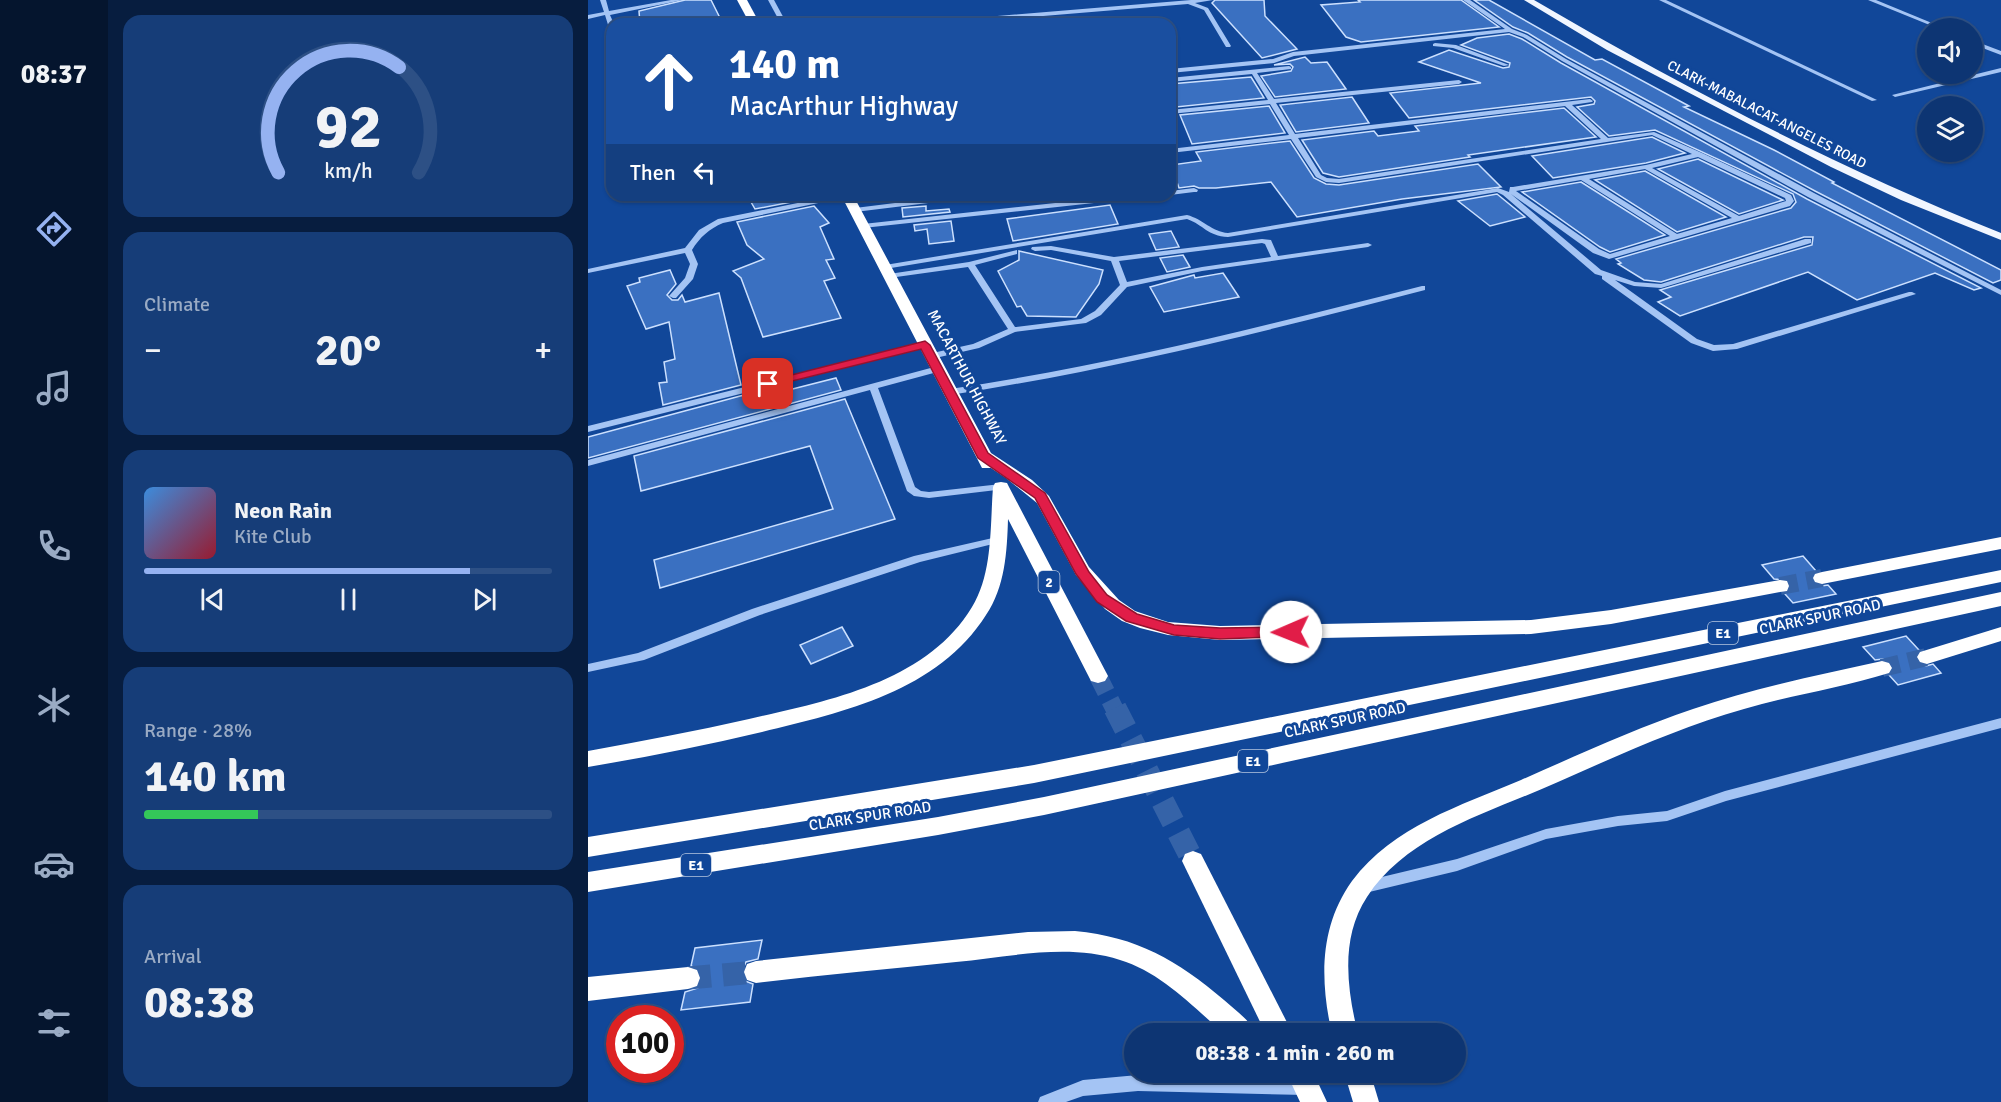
<!DOCTYPE html>
<html lang="en">
<head>
<meta charset="utf-8">
<style>
  :root { --surface:#0d3573; --page:#163d78; --text:#f1f3f6; --muted:#9aabc4; --line:#2d5085; --accent:#95b2f1 }
  body { margin:0; font-family:Signika,sans-serif; background:var(--page); color:var(--text); height:100vh; display:flex; flex-direction:column; font-size:22px; white-space:nowrap }
  * { box-sizing:border-box; margin:0 }
  p { font-size:20px; color:var(--muted) }
  .icon { flex:none; width:33px; height:33px; fill:none; stroke:currentColor; stroke-width:2; stroke-linecap:round; stroke-linejoin:round }
  .map { position:relative; flex:1; overflow:hidden }
  .side { display:flex; flex-direction:column; gap:15px; padding:15px; background:#071d3f; width:480px }
  .side>* { flex:none }
  .top-card { position:absolute; left:18px; top:18px; width:570px; height:183px; border-radius:18px; box-shadow:0 2px 4px #0004,0 0 0 2px var(--line); background:#1a4fa0; color:#fff; overflow:hidden }
  .tools { position:absolute; left:1329px; top:18px; display:grid; gap:12px }
  .tools a { display:grid; place-items:center; width:66px; height:66px; border-radius:50%; background:var(--surface); box-shadow:0 2px 4px #0004,0 0 0 2px var(--line); font-size:30px }
  .speed { position:absolute; left:18px; top:1005px; display:flex; gap:12px; font-size:30px; font-weight:700; text-align:center }
  .speed>* { display:grid; place-content:center; width:78px; height:78px; border-radius:50%; background:var(--surface); box-shadow:0 2px 4px #0004,0 0 0 2px var(--line); line-height:1 }
  .speed .limit { border:9px solid #d22; background:#fff; color:#111 }
  .pin { position:absolute; display:grid; place-items:center; width:51px; height:51px; color:#fff; margin:-26px; border-radius:12px; box-shadow:0 3px 9px #0006 }
  .me { position:absolute; width:66px; margin:-33px; rotate:269deg; stroke-linejoin:round; filter:drop-shadow(0 0 4px #0008) }
  .turn { display:flex; align-items:center; gap:21px; height:126px; padding:0 24px; font-size:27px }
  .turn .icon { width:78px; height:78px; stroke-width:2.5 }
  .turn b { display:block; font-size:42px; line-height:51px }
  .then { display:flex; align-items:center; height:57px; padding:0 24px; background:#0003; gap:12px; font-size:22px }
  .big { font-size:45px; font-weight:800; line-height:1.1 }
  .side .widget { flex:1; display:flex; flex-direction:column; justify-content:center; gap:9px; min-width:0; padding:0 21px; border-radius:18px; background:var(--page) }
  .side .dial { align-items:center; gap:0 }
  .dial svg { height:156px; overflow:visible; fill:none; stroke:var(--line); stroke-width:7; stroke-linecap:round; text-anchor:middle }
  .dial text { fill:var(--text); stroke:none }
  .song { display:flex; align-items:center; gap:18px }
  .cover { width:72px; height:72px; border-radius:9px; background:linear-gradient(135deg,hsl(210 70% 55%),hsl(350 70% 35%)) }
  .played { height:6px; border-radius:3px; background:linear-gradient(90deg,var(--accent) 80%,var(--line) 80%) }
  .keys { display:flex; justify-content:space-around; direction:ltr }
  .heat { display:flex; justify-content:space-between; align-items:center; font-size:33px; direction:ltr }
  .charge { height:9px; border-radius:4px; background:linear-gradient(90deg,#34c759 28%,var(--line) 0) }
  .trip { position:absolute; left:536px; top:1023px; width:342px; height:60px; border-radius:30px; background:var(--surface); box-shadow:0 2px 4px #0004,0 0 0 2px var(--line); font-weight:800; line-height:60px; text-align:center }
  main { display:flex; flex:1; min-height:0 }
  .dock { display:flex; flex-direction:column; width:108px; justify-content:space-around; align-items:center; background:#05152e; color:var(--muted) }
  .dock .icon { width:42px; height:42px }
  .dock .current { color:var(--accent) }
  .dock b { font-size:27px; color:var(--text) }
  .map>svg:first-child { display:block }
</style>
</head>
<body>
<main>
<nav class="dock">
<b>08:37</b>
<svg class="icon current" aria-label="directions" viewBox="0 0 24 24"><path d="M12 3l9 9-9 9-9-9zM9 14v-3h6M13 9l2 2-2 2"/></svg>
<svg class="icon" aria-label="music" viewBox="0 0 24 24"><path d="M9 18V5l10-2v13"/><circle cx="6" cy="18" r="3"/><circle cx="16" cy="16" r="3"/></svg>
<svg class="icon" aria-label="phone" viewBox="0 0 24 24"><path d="M5 4h4l2 5-3 2q2 4 5 5l2-3 5 2v4C11 20 4 13 5 4z"/></svg>
<svg class="icon" aria-label="climate" viewBox="0 0 24 24"><path d="M12 3v18M4 7l16 10M4 17L20 7"/></svg>
<svg class="icon" aria-label="car" viewBox="0 0 24 24"><path d="M5 17H2v-5l4-1 3-4h7l3 4 3 1v5h-3M9 17h6M6 11h13"/><circle cx="7" cy="17" r="2"/><circle cx="17" cy="17" r="2"/></svg>
<svg class="icon" aria-label="filters" viewBox="0 0 24 24"><path d="M4 7h16M4 17h16"/><circle cx="9" cy="7" r="2"/><circle cx="15" cy="17" r="2"/></svg>
</nav>
<section class="side">
<div class="widget dial"><svg viewBox="0 0 100 80">
<path d="M14 69A42 42 0 1 1 86 69"/>
<path d="M14 69A42 42 0 0 1 76 15" stroke="#95b2f1"/>
<text x="50" y="56" font-size="32" font-weight="700">92</text>
<text x="50" y="72" font-size="11">km/h</text>
</svg></div>
<div class="widget"><p>Climate</p>
<div class="heat"><a>−</a><b class="big">20°</b><a>+</a></div>
</div>
<div class="widget">
<div class="song"><i class="cover"></i><div><b>Neon Rain</b><p>Kite Club</p></div></div>
<div class="played"></div>
<div class="keys"><svg class="icon" aria-label="previous" viewBox="0 0 24 24"><path d="M18 5L8 12l10 7zM5 5v14"/></svg><svg class="icon" aria-label="pause" viewBox="0 0 24 24"><path d="M8 5v14M16 5v14"/></svg><svg class="icon" aria-label="next" viewBox="0 0 24 24"><path d="M6 5l10 7-10 7zM19 5v14"/></svg></div>
</div>
<div class="widget"><p>Range · 28%</p><b class="big">140 km</b><div class="charge"></div></div>
<div class="widget"><p>Arrival</p><b class="big">08:38</b></div>
</section>
<div class="map">
<svg width="1413" height="1102" viewBox="0 0 1413 1102">
  <rect width="100%" height="100%" fill="#114799"/>
  <g fill="#3a70c1" stroke="#cce0fe" stroke-width="1.5">
    <path d="M97,0H123L135,24H52L51,11Z"/>
    <path d="M627,0H676L677,16L709,49L674,58L624,3Z"/>
    <path d="M770,0H873L911,27L773,42L758,37L733,5L772,2Z"/>
    <path d="M886,0H901L1007,60L1014,59L1101,106L1096,107L1186,150L1246,182L1244,183L1413,270V280L1405,283L1227,191L979,57L940,33L925,27Z"/>
    <path d="M921,34L934,39L973,63L1219,199L1393,288L1386,290L1347,273L1269,300L1220,272L1092,316L1070,302L1083,297L1072,290L1224,245L1225,237H1216L1073,282L1056,280L1030,264L1033,263L1028,259L1203,208L1208,202L1205,194L1067,130L1021,136L989,107L1006,104L1007,101L1003,97L821,118L802,93L893,83L831,62L861,50L915,68L921,67L922,63L873,45L889,38Z"/>
    <path d="M717,57L723,63L739,62L758,89L687,97L673,76L703,71L705,67L702,64L686,65Z"/>
    <path d="M663,77L676,98L588,107L582,93V84Z"/>
    <path d="M764,97L781,123L708,132L692,105Z"/>
    <path d="M681,106L697,133L604,144L592,115Z"/>
    <path d="M976,108L1008,137L880,155L882,157L751,177L735,173L714,140L786,131L790,136L831,131L827,126Z"/>
    <path d="M1064,137L1097,153L1058,163L965,178L944,156Z"/>
    <path d="M702,141L726,178L738,184L751,185L890,164L913,187L814,199L709,217L683,182L628,188H611L606,186L591,188L583,165L613,161L608,152Z"/>
    <path d="M1110,159L1195,200L1151,214L1070,169Z"/>
    <path d="M1057,171L1138,217L1089,232L1007,180Z"/>
    <path d="M993,182L1077,235L1022,252L1012,247L934,192Z"/>
    <path d="M909,194L937,217L902,226L870,201Z"/>
    <path d="M159,195H216L219,199L167,209Z"/>
    <path d="M522,205L530,224L425,241L419,219Z"/>
    <path d="M226,206L241,223L232,227L246,259L238,260L247,278L236,281L253,318L175,337L153,278L145,271L176,259L159,245L149,222Z"/>
    <path d="M338,206V211L361,209L362,212L315,217L314,208Z"/>
    <path d="M363,221L366,241L341,244L339,229L327,231L326,225Z"/>
    <path d="M583,231L591,247L568,250L561,234Z"/>
    <path d="M431,251L515,270L511,284L488,317L439,316L433,306L429,307L410,271L431,260Z"/>
    <path d="M595,255L602,267L579,272L572,258Z"/>
    <path d="M82,270L88,284L79,295L84,300H90L94,295L97,302L131,293L153,385L75,405L71,383L79,382L76,362L87,359L81,322L58,329L39,286L52,282L51,278Z"/>
    <path d="M635,273L651,297L576,312L562,287L606,275L607,278Z"/>
    <path d="M248,378L253,390L0,458V437L156,395L157,401Z"/>
    <path d="M257,399L307,519L72,588L66,560L245,509L222,446L53,491L46,456Z"/>
    <path d="M1215,556L1228,571L1223,577L1225,583L1233,586L1240,585L1248,594L1205,603L1197,594L1203,587L1201,580L1186,579L1174,565Z"/>
    <path d="M254,627L265,646L223,664L212,645Z"/>
    <path d="M1318,636L1331,650L1327,656L1330,663L1338,666L1345,664L1353,673L1310,685L1301,675L1306,669L1303,662L1295,659L1287,660L1275,647Z"/>
    <path d="M174,940L170,959L158,962L154,971L157,981L165,984L162,1002L93,1010L97,992L110,988L114,979L111,969L103,966L107,948Z"/>
  </g>
  <g fill="none" stroke-linecap="round" stroke-linejoin="round">
    <g stroke="#3563a8" stroke-width="18" stroke-dasharray="18 9" stroke-linecap="butt">
      <path d="M1192,586L1234,578"/>
      <path d="M1294,668L1339,657"/>
      <path d="M510,676L527,710"/>
    </g>
    <g stroke="#3563a8" stroke-width="23" stroke-dasharray="23 12" stroke-linecap="butt">
      <path d="M527,708L605,861"/>
      <path d="M100,978L168,972"/>
    </g>
    <g fill="#a4c4f4" fill-rule="evenodd">
      <path d="M12,0H18L21,11L83,0H95L22,15L26,24H24V30L21,28L17,15L0,19V15L16,12Z"/>
      <path d="M180,0H186L199,24H193Z"/>
      <path d="M603,0H625L607,3L620,8L643,46L642,47H638L616,10L600,4L358,24H335L338,22Z"/>
      <path d="M875,0H882L924,29L939,35L978,59L1226,193L1413,290V295L1220,197L974,61L935,37L921,32L706,56L686,63L582,73V69L685,59L705,52L917,29Z"/>
      <path d="M1071,0H1078L1289,100L1284,101Z"/>
      <path d="M1280,0H1288L1356,28H1349Z"/>
      <path d="M1384,40L1413,51V55L1384,44Z"/>
      <path d="M847,43L868,45L921,65L916,66L865,48L845,46V44Z"/>
      <path d="M701,66L703,67V69L669,73L686,99L871,80L874,82L871,84L688,103L707,134L1002,99L1005,101L1004,102L984,105L1020,138L1066,132L1114,153L1203,195L1206,201L1202,206L1021,259L1005,253L923,194L1013,270L1047,282L1073,284L1217,239H1223V243L1073,288L1046,286L1027,280L1109,339L1126,345L1145,344L1321,292H1324L1328,294L1149,349L1125,351L1103,343L1014,279V276L1007,274L915,195L909,192L640,237C619,236 616,225 599,219L297,269L293,267L297,265L599,215C615,219 624,232 640,233L910,188L921,192L922,187H925L1058,165L1104,154L1064,135L751,183L738,182L728,177L703,139L582,153V149L701,135L682,104L582,114V110L680,100L664,74L582,82V78ZM977,106L1013,139L751,179L739,178L733,175L710,138ZM1110,157L1197,198L1198,201L1151,216L1064,168ZM1057,169L1144,218L1089,234L1001,179ZM993,180L1082,236L1022,254L1011,249L928,191Z"/>
      <path d="M1413,68V72L1307,97L1304,95Z"/>
      <path d="M606,188L610,190L609,192H606L582,195H581L582,191Z"/>
      <path d="M249,195H263L259,197L135,223C121,229 112,237 104,250L110,264L105,279L88,298H85L81,296L97,278L102,264L97,253L0,273V269L97,248L111,230L130,219Z"/>
      <path d="M371,195H393L389,197L267,212L263,210L267,208Z"/>
      <path d="M541,195H565L561,197L275,228L271,226L275,224Z"/>
      <path d="M674,239L683,240L690,256L780,243L784,245L780,247L614,271L539,287L513,315L498,323L427,332L391,348L343,359L340,358V354L385,344L420,329L380,267L301,278L297,276L301,274L381,262L429,250V254L387,265L427,327L493,319L507,311L532,285L523,261L463,250L447,251L443,249L444,247L463,246L526,257ZM674,243L677,244L683,257L614,267L539,282L531,261Z"/>
      <path d="M834,286H837V290C680,331 523,370 362,395L357,392L362,389C524,365 676,326 834,286Z"/>
      <path d="M337,342L341,345L340,347L0,432V426Z"/>
      <path d="M350,366L354,369L353,371L290,388L327,487L333,491L341,492L413,484L418,487L417,489L341,498L326,496L319,491L282,390L0,466V460Z"/>
      <path d="M409,537L413,538L414,540L413,542L332,562L172,615L56,660L0,672V664L50,653L164,609L326,556Z"/>
      <path d="M1413,718V728L1138,801L1079,821L1030,826L958,839L869,871L777,893L772,891L770,887L772,883L777,881L869,859L958,829L1030,816L1079,811L1137,791Z"/>
      <path d="M550,1075L718,1079L723,1082L726,1087L723,1092L718,1095L550,1091L495,1096L478,1102H450L452,1097L495,1080Z"/>
    </g>
    <path fill="#f1f6ff" fill-rule="evenodd" d="M936,0H946C1096,88 1251,168 1413,233V240L1313,200L1243,167L1019,50Z"/>
    <g fill="#fff" fill-rule="evenodd">
      <path d="M149,0H159L172,24H162Z"/>
      <path d="M253,195H265L403,453L444,480L461,496L501,567L531,600L547,611L580,622L632,626L943,620L1023,610L1192,580L1199,581L1201,586L1199,591L1192,592L1023,624L943,634L632,640L580,635L552,628L534,621L517,609L488,575L449,503L418,478L403,468H394Z"/>
      <path d="M413,482L419,483L421,487L520,676L517,681L510,683L503,681L420,519C419,552 417,587 398,615C350,691 256,712 174,732C116,746 58,757 0,767V751C54,741 108,731 161,719C240,701 339,682 384,607C405,573 402,526 405,487L407,483Z"/>
      <path d="M1413,537V549L1234,584L1227,582L1225,578L1227,574L1234,572Z"/>
      <path d="M1413,570V582L446,783L0,857V837L446,765Z"/>
      <path d="M1413,592V606L456,815L350,835L0,892V872L350,817L456,797Z"/>
      <path d="M1413,627V641L1339,664L1332,662L1329,657L1332,652Z"/>
      <path d="M1294,661L1301,663L1304,668L1301,673C1253,688 1204,695 1156,709C1092,727 1031,755 970,782C904,812 821,833 779,897C752,938 759,989 770,1034H744C732,981 731,927 764,881C805,826 872,806 933,780C990,755 1046,729 1105,709C1167,688 1230,675 1294,661Z"/>
      <path d="M605,851L613,854L705,1034H678L594,861L597,854Z"/>
      <path d="M487,931C549,937 589,960 636,1000C647,1010 662,1020 668,1034H636C605,1006 572,972 532,960C479,943 422,957 368,962C301,969 235,975 168,983L159,980L156,972L159,964L168,961L440,932Z"/>
      <path d="M100,967L109,970L112,978L109,986L100,989L0,1001V977Z"/>
      <path d="M698,1072H725L739,1102H712Z"/>
      <path d="M756,1072H782L791,1102H765Z"/>
    </g>
  </g>
  <path fill="#e11d48" stroke="#92132f" stroke-width="1.5" d="M337,341L342,345L400,453L457,493L501,572L519,595L549,614L586,625L632,628L703,627L708,628L710,632L708,636L632,639L586,635L538,621L509,602L488,574L447,498L390,458L333,349L180,387L174,384L176,382Z"/>
  <g text-anchor="middle" stroke-width="6" stroke-linejoin="round" paint-order="stroke">
    <g font-size="14" fill="#fff" stroke="#114799">
      <text transform="translate(1179 114) rotate(27)" y="5">CLARK-MABALACAT-ANGELES ROAD</text>
    </g>
    <g fill="#114799" stroke="#b8c8e0" stroke-width="1.5">
      <rect x="450.5" y="571" width="21" height="22" rx="4.5"/>
      <rect x="1120" y="622" width="30" height="22" rx="4.5"/>
      <rect x="650" y="750" width="30" height="22" rx="4.5"/>
      <rect x="93" y="854" width="30" height="22" rx="4.5"/>
    </g>
    <g font-size="14" font-weight="bold" fill="#fff">
      <text x="461" y="587">2</text>
      <text x="1135" y="638">E1</text>
      <text x="665" y="766">E1</text>
      <text x="108" y="870">E1</text>
    </g>
    <g font-size="15" fill="#fff" stroke="#114799">
      <text transform="translate(379 377) rotate(62)" y="5">MACARTHUR HIGHWAY</text>
      <text transform="translate(1232 617) rotate(-12)" y="5">CLARK SPUR ROAD</text>
      <text transform="translate(757 720) rotate(-12)" y="5">CLARK SPUR ROAD</text>
      <text transform="translate(282 816) rotate(-9)" y="5">CLARK SPUR ROAD</text>
    </g>
  </g>
</svg>
<div class="tools">
<a><svg class="icon" aria-label="sound" viewBox="0 0 24 24"><path d="M4 9h4l5-4v14l-5-4H4zM17 9q2 3 0 6"/></svg></a>
<a><svg class="icon" aria-label="layers" viewBox="0 0 24 24"><path d="M12 4l9 5-9 5-9-5zM3 14l9 5 9-5"/></svg></a>
</div>
<div class="speed"><div class="limit">100</div></div>
<div class="pin" style="left:180px;top:384px;background:#d93025"><svg class="icon" aria-label="arrive" viewBox="0 0 24 24"><path d="M6 21V4h12l-3 4 3 4H6"/></svg></div>
<svg class="me" style="left:703px;top:632px" viewBox="-20 -20 40 40"><circle r="19" fill="#fff"/><path d="M0-13L10 11 0 6-10 11z" fill="#e11d48"/></svg>
<div class="trip">08:38 · 1 min · 260 m</div>
<div class="top-card">
<div class="turn"><svg class="icon" aria-label="ahead" viewBox="0 0 24 24"><path d="M12 20V5M6 11l6-6 6 6"/></svg><div><b>140 m</b>MacArthur Highway</div></div>
<div class="then">Then<svg class="icon" aria-label="left" viewBox="0 0 24 24"><path d="M17 20v-9H6M10 6l-5 5 5 5"/></svg></div>
</div>
</div>
</main>
</body>
</html>
